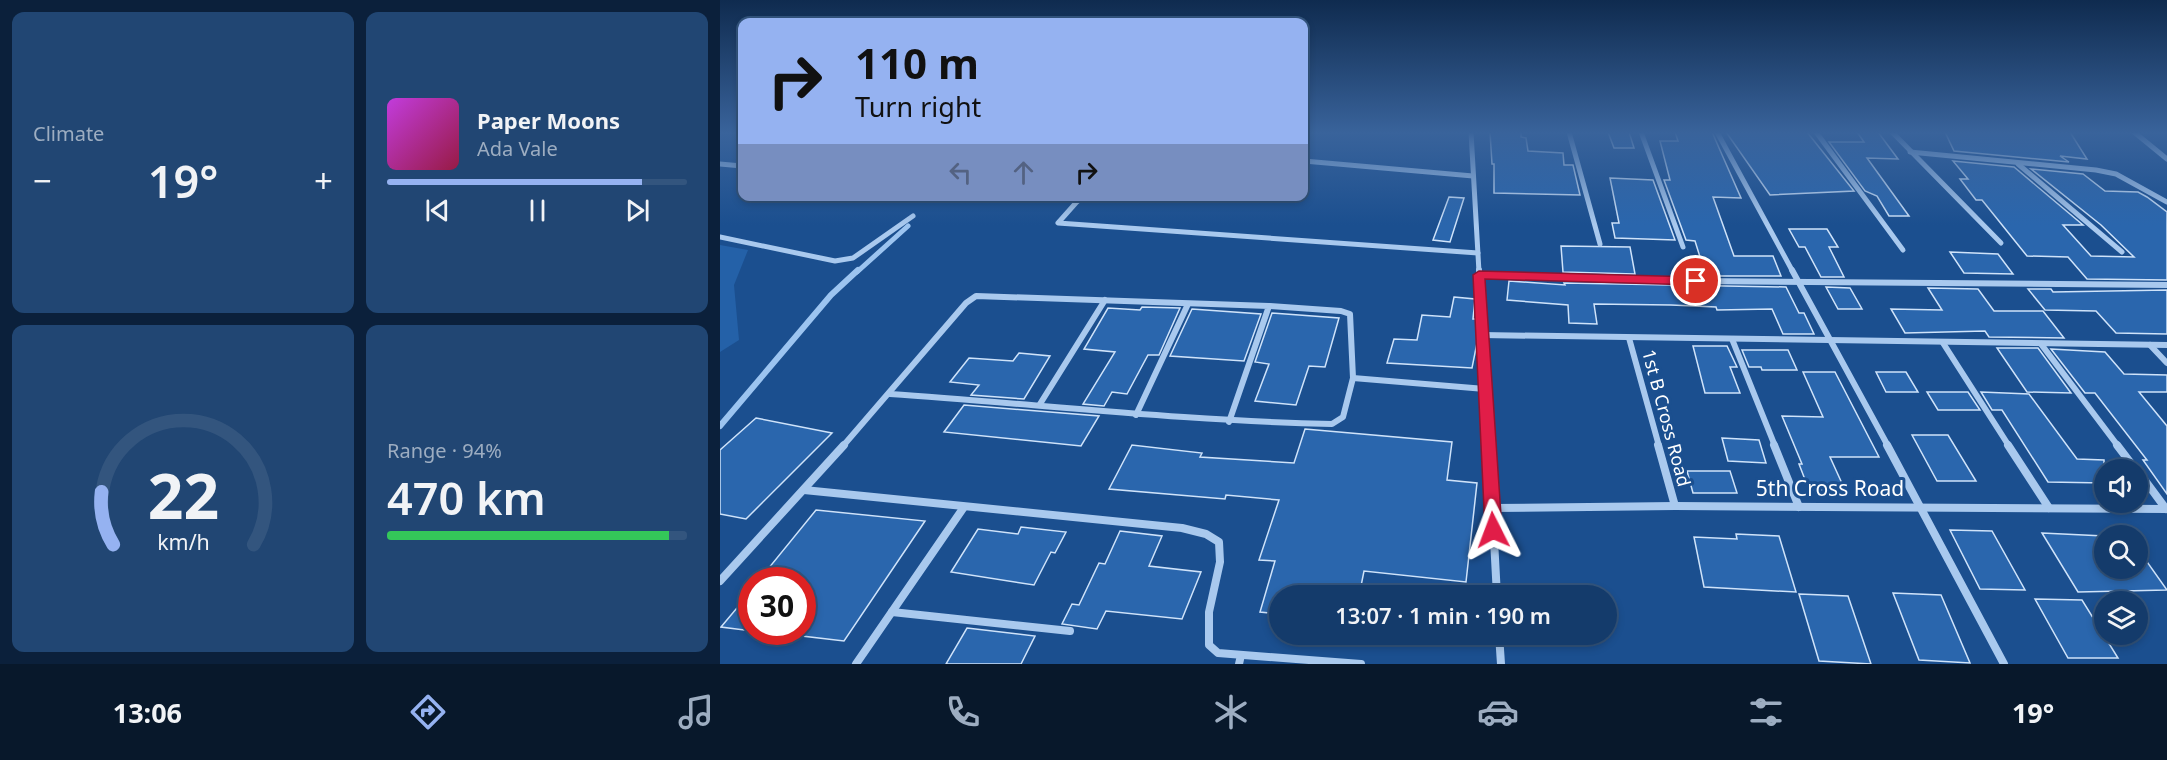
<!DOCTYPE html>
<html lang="en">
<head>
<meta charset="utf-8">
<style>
  :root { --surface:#143b6b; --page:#214673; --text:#f1f3f6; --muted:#9dadc1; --line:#33557e; --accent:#95b2f1 }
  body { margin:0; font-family:"Noto Sans",sans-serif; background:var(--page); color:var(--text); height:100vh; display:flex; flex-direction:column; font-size:22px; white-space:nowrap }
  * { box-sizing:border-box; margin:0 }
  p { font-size:20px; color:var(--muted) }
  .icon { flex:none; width:33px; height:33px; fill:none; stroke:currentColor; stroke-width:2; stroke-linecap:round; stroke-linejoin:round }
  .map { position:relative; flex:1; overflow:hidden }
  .details { display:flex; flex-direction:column; gap:12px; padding:12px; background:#0b203b; width:720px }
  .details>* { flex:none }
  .banner { position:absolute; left:18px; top:18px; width:570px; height:183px; border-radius:12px; box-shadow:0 3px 9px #0003,0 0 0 2px var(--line); background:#95b2f1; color:#111; overflow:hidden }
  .controls { position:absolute; left:1374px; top:459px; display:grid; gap:12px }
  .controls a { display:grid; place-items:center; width:54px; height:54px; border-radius:50%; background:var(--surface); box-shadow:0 3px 9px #0003,0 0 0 2px var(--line); font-size:30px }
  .speed { position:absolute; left:18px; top:567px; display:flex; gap:12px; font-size:30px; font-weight:700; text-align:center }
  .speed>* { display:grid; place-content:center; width:78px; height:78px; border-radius:50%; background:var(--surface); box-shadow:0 3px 9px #0003,0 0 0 2px var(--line); line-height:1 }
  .speed .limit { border:9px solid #d22; background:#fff; color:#111 }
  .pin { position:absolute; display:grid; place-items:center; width:51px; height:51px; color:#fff; margin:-26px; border:3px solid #fff; border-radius:50%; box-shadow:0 2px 6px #0007 }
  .me { position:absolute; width:66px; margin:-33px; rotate:357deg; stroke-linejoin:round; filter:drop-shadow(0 0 4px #0008) }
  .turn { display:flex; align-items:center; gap:21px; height:126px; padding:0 18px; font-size:27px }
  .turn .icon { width:78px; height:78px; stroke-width:2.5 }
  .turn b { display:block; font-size:42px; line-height:51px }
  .lanes { display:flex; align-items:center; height:57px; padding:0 18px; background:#0003; justify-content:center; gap:30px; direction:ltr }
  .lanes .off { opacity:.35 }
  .big { font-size:45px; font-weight:600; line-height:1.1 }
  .details .tile { flex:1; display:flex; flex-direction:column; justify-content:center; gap:9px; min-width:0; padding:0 21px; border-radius:12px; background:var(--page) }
  .details .dial { align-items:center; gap:0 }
  .dial svg { height:156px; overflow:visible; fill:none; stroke:var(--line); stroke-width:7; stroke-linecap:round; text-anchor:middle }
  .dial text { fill:var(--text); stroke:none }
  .song { display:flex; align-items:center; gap:18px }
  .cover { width:72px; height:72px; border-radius:9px; background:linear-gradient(135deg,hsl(290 70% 55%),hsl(340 70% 35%)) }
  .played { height:6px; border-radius:3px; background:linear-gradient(90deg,var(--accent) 85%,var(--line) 85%) }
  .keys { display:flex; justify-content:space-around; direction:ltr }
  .heat { display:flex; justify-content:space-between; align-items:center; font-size:33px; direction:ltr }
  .charge { height:9px; border-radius:4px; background:linear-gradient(90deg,#34c759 94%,var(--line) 0) }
  .details .tiles { flex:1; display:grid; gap:12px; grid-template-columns:repeat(2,1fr) }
  .trip { position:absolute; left:549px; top:585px; width:348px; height:60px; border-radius:30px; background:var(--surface); box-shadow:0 3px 9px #0003,0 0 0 2px var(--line); font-weight:600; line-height:60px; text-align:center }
  .tabs { display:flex; height:96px; justify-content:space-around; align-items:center; background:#08182b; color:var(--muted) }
  .tabs .icon { width:42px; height:42px }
  .tabs .selected { color:var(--accent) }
  .tabs b { font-size:27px; color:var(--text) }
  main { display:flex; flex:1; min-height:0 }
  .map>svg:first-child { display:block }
</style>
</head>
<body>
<main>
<section class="details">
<div class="tiles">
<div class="tile"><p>Climate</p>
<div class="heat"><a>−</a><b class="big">19°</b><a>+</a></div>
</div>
<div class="tile">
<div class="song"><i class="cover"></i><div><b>Paper Moons</b><p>Ada Vale</p></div></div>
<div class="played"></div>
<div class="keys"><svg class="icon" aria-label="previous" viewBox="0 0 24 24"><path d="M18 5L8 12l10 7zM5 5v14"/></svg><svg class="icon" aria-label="pause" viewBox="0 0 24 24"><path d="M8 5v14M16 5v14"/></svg><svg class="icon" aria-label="next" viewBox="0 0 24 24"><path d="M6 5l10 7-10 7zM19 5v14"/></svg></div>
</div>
<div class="tile dial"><svg viewBox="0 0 100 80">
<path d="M14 69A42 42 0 1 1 86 69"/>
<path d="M14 69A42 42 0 0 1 8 42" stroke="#95b2f1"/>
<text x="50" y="56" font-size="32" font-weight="700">22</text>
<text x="50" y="72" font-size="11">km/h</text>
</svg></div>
<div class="tile"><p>Range · 94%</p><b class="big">470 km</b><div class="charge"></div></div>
</div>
</section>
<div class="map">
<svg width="1447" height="664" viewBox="0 0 1447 664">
  <rect width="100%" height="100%" fill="#1b4f8f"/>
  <path fill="#2461a8" d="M0,245L28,250L14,285L19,340L0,352Z"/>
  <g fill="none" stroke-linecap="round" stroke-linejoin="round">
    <path stroke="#9cc4f0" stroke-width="5" d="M137,272L188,226"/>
    <path stroke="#9cc4f0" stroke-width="6" d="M0,426L111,295L138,270"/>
  </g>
  <g fill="#2a66ad" stroke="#cfe3fa" stroke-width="1.5">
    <path d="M770,132H801V137L806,138L808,151L843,153L844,165H853L860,195L774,193V164H772Z"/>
    <path d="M888,132H909L914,148H894Z"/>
    <path d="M955,132H992L1021,198L993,197L1014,256H1053L1061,276H986L975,241L966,240L944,180H950L940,141H958Z"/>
    <path d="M1006,132H1087L1134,191L1050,195Z"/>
    <path d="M1137,132H1158L1178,159L1147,158L1189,216H1169L1157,196L1145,191L1109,142H1144Z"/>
    <path d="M1225,132H1350L1367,159L1340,156L1349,162L1234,151Z"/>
    <path d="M1233,161L1294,167L1363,225H1343L1371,256L1414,257L1381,225L1311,169L1363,174L1385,191L1418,192L1427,197L1447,212V280L1367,279L1348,257L1307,256L1262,200H1256L1240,179H1248Z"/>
    <path d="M890,178L933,180L955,240L895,238L892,223H899Z"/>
    <path d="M729,197L744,198L730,242L713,240Z"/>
    <path d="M1069,229H1107L1118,247H1109L1124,277H1101L1085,247H1079Z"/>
    <path d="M841,246L910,247L915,274L843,272Z"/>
    <path d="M1230,252L1278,254L1293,274L1244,273Z"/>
    <path d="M789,281L845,285L844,283L1066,287L1079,313H1084L1094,334H1063L1052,309L997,310L996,307L951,305L874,304L877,324L849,323L848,305L787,300Z"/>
    <path d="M1106,287L1130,288L1142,309H1118Z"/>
    <path d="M1208,288L1258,289L1274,311H1323L1344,338L1269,337L1265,331L1185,333L1171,309L1222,310Z"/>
    <path d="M1308,289H1331L1333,292L1447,290V334L1396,333L1376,311L1325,310Z"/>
    <path d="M734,297L755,299L753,319H757L758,338L752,368L667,363L674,339L697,340L702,315L730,317Z"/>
    <path d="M422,307L460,308L439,355H428L407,394L392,392L384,406L363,404L395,352L364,349L388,308L420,310Z"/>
    <path d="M472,309L541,314L524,361L450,356Z"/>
    <path d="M552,313L619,318L605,367L589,366L576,405L535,401L549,364L535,362Z"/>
    <path d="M973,346H1007L1017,367H1010L1020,393H985Z"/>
    <path d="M1277,348H1318L1351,393L1307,392Z"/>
    <path d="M1331,349L1385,352L1404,374L1447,375V392H1419L1447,426V494L1423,460H1427L1375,393H1365Z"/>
    <path d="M1022,350H1068L1077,370H1042L1041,367H1029Z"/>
    <path d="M299,353L330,356L304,399L251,395L259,385L230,382L249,358L293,361Z"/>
    <path d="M1083,372H1115L1159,457H1110L1125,490H1089L1079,464H1082L1062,416L1103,417Z"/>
    <path d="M1156,372H1186L1198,392H1166Z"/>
    <path d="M1207,392H1248L1260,410H1218Z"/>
    <path d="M1261,392L1309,394L1357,459L1384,460V483L1328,482L1282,410H1272Z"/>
    <path d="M244,405L280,408L379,416L361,446L224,432Z"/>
    <path d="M36,418L112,433L26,519L0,514V450Z"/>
    <path d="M585,429L732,442L727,480L757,483L746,582L644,571L639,596H560V614L540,612L555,561L539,560L559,500L506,495L505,499L389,489L412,445L482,453L480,457L574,463Z"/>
    <path d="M1192,435H1228L1256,481H1217Z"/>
    <path d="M1002,438L1039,440L1046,463L1008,461Z"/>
    <path d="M967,471H1010L1017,493H973Z"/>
    <path d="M96,510L205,521L124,641L82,636V580H39Z"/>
    <path d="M301,527L346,532L335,553L331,552L314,585L231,572L258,529L298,534Z"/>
    <path d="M1230,530L1272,531L1305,590L1260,589Z"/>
    <path d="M400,531L442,536L429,566L481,572L462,619L386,611L377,629L342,624L352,604L359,605L379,563L385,564Z"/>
    <path d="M1322,533L1384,536V568H1418V549L1447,590L1358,592Z"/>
    <path d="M1016,534L1059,536L1076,592L984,587L974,537L1017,539Z"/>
    <path d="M32,590V631L1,627Z"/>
    <path d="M1173,593L1221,595L1250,663L1199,660Z"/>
    <path d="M1079,594L1128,596L1151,664L1099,661Z"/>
    <path d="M1315,599L1362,600L1398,658H1348Z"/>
    <path d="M247,628L315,636L301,664H226Z"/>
  </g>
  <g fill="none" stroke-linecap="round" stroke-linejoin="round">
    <g stroke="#a9c9ee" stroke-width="5">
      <path d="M751,132L759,272"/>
      <path d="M849,132L880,244"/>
      <path d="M921,132L963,247"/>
      <path d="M997,132L1073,272"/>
      <path d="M1096,132L1183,250"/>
      <path d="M1172,132L1281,243"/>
      <path d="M1414,132L1447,159"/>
      <path d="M1190,152L1376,170L1396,174L1447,202"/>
      <path d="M584,161L753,176"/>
      <path d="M0,164L22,166"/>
      <path d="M1298,164L1402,252"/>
      <path d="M315,196L358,201"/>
      <path d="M362,196L338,223L758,253"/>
      <path d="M0,237L115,261L133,258L193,216"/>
    </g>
    <g stroke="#a9c9ee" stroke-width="6">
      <path d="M759,270L769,446"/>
      <path d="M1072,270L1168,446"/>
      <path d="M759,275L976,281L1447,285"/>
      <path d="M549,306L621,311L630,314L633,378L765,389"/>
      <path d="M762,335L1447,345"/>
      <path d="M909,338L939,446"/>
      <path d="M1012,339L1055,446"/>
      <path d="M1223,343L1289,446"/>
      <path d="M1321,344L1398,446"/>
      <path d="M1430,345L1447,363"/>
      <path d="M170,394C317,404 464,421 612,424L623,417L633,378"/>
      <path d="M320,404L385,300"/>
      <path d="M416,415L468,304"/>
      <path d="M123,446L246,303L256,296L549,306L509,422"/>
    </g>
    <g stroke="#a9c9ee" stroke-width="8">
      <path d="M769,445L777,596"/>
      <path d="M938,445L955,506"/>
      <path d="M1054,445L1079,507"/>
      <path d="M1167,445L1284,664"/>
      <path d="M1288,445L1329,508"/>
      <path d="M1397,445L1416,470"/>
      <path d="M1418,471L1446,509"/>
      <path d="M84,490L462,528L486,534L499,542L500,562L489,612V645L498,653L641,664"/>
      <path d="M772,508L955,506L1447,509"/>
      <path d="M0,581L124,445"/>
      <path d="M172,612L350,631"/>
      <path d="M779,634L781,664"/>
      <path d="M136,664L244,507"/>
      <path d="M519,664L521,655"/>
    </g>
  </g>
  <linearGradient id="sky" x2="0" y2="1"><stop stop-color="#0f2b4f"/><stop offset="0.59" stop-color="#39639b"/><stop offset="1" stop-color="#39639b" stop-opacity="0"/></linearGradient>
  <rect width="1447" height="225" fill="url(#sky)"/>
  <path fill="#e11d48" stroke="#92132f" stroke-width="1.5" d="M759,271L976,277L982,281L976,285L765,279L782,530L779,536L773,538L767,536L765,530L753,275Z"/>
  <g text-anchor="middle" stroke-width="6" stroke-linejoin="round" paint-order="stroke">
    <g font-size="18" fill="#fff" stroke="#1b4f8f">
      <text transform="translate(946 418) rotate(75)" y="6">1st B Cross Road</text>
    </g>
    <g font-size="21" fill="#fff" stroke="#1b4f8f">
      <text x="1110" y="496">5th Cross Road</text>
    </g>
  </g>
</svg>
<div class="controls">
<a><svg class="icon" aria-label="sound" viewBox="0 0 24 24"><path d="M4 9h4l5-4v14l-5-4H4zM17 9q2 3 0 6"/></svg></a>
<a><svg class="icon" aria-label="search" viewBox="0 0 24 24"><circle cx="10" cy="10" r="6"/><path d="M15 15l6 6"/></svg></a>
<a><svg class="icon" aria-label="layers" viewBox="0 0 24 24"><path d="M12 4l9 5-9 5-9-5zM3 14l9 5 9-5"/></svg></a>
</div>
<div class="speed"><div class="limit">30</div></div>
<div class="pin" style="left:976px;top:281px;background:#d93025"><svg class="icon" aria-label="arrive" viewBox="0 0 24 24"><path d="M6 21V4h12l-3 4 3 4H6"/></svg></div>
<svg class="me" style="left:773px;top:530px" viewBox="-20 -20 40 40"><path d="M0-17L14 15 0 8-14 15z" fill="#e11d48" stroke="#fff" stroke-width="4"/></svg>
<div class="trip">13:07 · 1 min · 190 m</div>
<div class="banner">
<div class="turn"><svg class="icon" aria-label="right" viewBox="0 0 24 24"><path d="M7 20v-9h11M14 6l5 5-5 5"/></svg><div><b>110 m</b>Turn right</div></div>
<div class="lanes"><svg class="icon off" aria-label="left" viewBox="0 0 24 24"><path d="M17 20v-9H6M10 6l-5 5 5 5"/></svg><svg class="icon off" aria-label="ahead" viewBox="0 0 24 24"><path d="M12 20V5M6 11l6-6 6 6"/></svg><svg class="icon" aria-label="right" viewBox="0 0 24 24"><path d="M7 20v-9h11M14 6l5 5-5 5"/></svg></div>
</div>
</div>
</main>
<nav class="tabs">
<b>13:06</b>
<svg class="icon selected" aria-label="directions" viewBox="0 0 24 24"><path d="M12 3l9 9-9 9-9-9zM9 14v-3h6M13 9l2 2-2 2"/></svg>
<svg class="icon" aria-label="music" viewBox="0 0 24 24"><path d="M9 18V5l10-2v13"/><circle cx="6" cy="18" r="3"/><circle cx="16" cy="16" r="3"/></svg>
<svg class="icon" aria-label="phone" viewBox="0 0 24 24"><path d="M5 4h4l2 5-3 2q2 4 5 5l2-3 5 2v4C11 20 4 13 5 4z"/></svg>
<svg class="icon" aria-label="climate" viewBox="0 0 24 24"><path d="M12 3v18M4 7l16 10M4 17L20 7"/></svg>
<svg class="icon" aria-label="car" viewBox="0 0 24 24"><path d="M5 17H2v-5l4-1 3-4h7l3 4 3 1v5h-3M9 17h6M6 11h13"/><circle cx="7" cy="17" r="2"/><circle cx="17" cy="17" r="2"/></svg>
<svg class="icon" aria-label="filters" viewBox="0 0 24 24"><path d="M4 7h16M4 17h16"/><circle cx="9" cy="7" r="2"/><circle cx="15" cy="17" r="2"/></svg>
<b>19°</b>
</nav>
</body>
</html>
